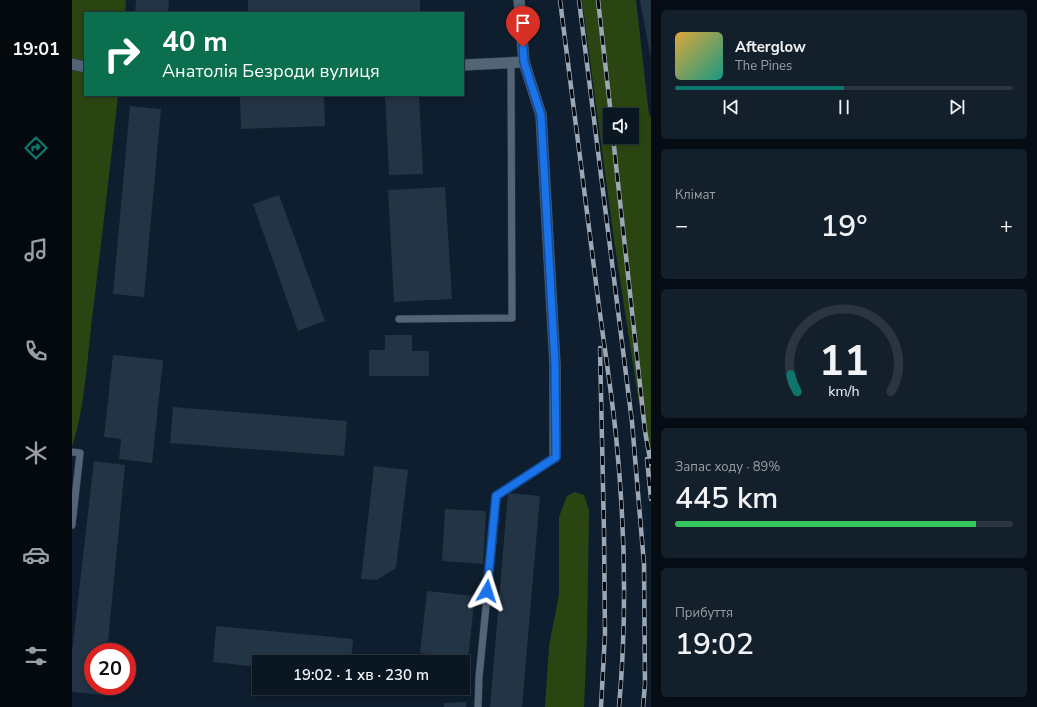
<!DOCTYPE html>
<html lang="uk">
<head>
<meta charset="utf-8">
<style>
  :root { --surface:#0a1622; --page:#131f2a; --text:#f1f3f6; --muted:#999fa5; --line:#2a3540; --accent:#0f766e }
  body { margin:0; font-family:"Nunito Sans",sans-serif; background:var(--page); color:var(--text); height:100vh; display:flex; flex-direction:column; font-size:15px; white-space:nowrap }
  * { box-sizing:border-box; margin:0 }
  p { font-size:13px; color:var(--muted) }
  .icon { flex:none; width:22px; height:22px; fill:none; stroke:currentColor; stroke-width:2; stroke-linecap:round; stroke-linejoin:round }
  .map { position:relative; flex:1; overflow:hidden }
  .panel { display:flex; flex-direction:column; gap:10px; padding:10px; background:#060c13; width:386px }
  .panel>* { flex:none }
  .guide { position:absolute; left:12px; top:12px; width:380px; height:84px; border-radius:0px; box-shadow:0 2px 6px #0003,0 0 0 1px var(--line); background:#0b6e4f; color:#fff; overflow:hidden }
  .controls { position:absolute; left:531px; top:108px; display:grid; gap:8px }
  .controls a { display:grid; place-items:center; width:36px; height:36px; border-radius:0px; background:var(--surface); box-shadow:0 2px 6px #0003,0 0 0 1px var(--line); font-size:20px }
  .speed { position:absolute; left:12px; top:643px; display:flex; gap:8px; font-size:20px; font-weight:700; text-align:center }
  .speed>* { display:grid; place-content:center; width:52px; height:52px; border-radius:50%; background:var(--surface); box-shadow:0 2px 6px #0003,0 0 0 1px var(--line); line-height:1 }
  .speed .limit { border:6px solid #d22; background:#fff; color:#111 }
  .pin { position:absolute; display:grid; place-items:center; width:34px; height:34px; color:#fff; margin:-41px -17px; border-radius:50% 50% 50% 0; rotate:-45deg; box-shadow:0 0 4px #0007 }
  .pin .icon { rotate:45deg }
  .me { position:absolute; width:44px; margin:-22px; rotate:6deg; stroke-linejoin:round; filter:drop-shadow(0 0 3px #0008) }
  .turn { display:flex; align-items:center; gap:14px; height:84px; padding:0 12px; font-size:18px }
  .turn .icon { width:52px; height:52px; stroke-width:2.5 }
  .turn b { display:block; font-size:28px; line-height:34px }
  .big { font-size:30px; font-weight:600; line-height:1.1 }
  .panel .widget { flex:1; display:flex; flex-direction:column; justify-content:center; gap:6px; min-width:0; padding:0 14px; border-radius:6px; background:var(--page) }
  .panel .dial { align-items:center; gap:0 }
  .dial svg { height:104px; overflow:visible; fill:none; stroke:var(--line); stroke-width:7; stroke-linecap:round; text-anchor:middle }
  .dial text { fill:var(--text); stroke:none }
  .song { display:flex; align-items:center; gap:12px }
  .cover { width:48px; height:48px; border-radius:6px; background:linear-gradient(135deg,hsl(40 70% 55%),hsl(170 70% 35%)) }
  .played { height:4px; border-radius:2px; background:linear-gradient(90deg,var(--accent) 50%,var(--line) 50%) }
  .keys { display:flex; justify-content:space-around; direction:ltr }
  .heat { display:flex; justify-content:space-between; align-items:center; font-size:22px; direction:ltr }
  .charge { height:6px; border-radius:3px; background:linear-gradient(90deg,#34c759 89%,var(--line) 0) }
  .trip { position:absolute; left:180px; top:655px; width:218px; height:40px; border-radius:0px; background:var(--surface); box-shadow:0 2px 6px #0003,0 0 0 1px var(--line); font-weight:600; line-height:40px; text-align:center }
  main { display:flex; flex:1; min-height:0 }
  .menu { display:flex; flex-direction:column; width:72px; justify-content:space-around; align-items:center; background:#04090e; color:var(--muted) }
  .menu .icon { width:28px; height:28px }
  .menu .active { color:var(--accent) }
  .menu b { font-size:18px; color:var(--text) }
  .map>svg:first-child { display:block }
</style>
</head>
<body>
<main>
<nav class="menu">
<b>19:01</b>
<svg class="icon active" aria-label="directions" viewBox="0 0 24 24"><path d="M12 3l9 9-9 9-9-9zM9 14v-3h6M13 9l2 2-2 2"/></svg>
<svg class="icon" aria-label="music" viewBox="0 0 24 24"><path d="M9 18V5l10-2v13"/><circle cx="6" cy="18" r="3"/><circle cx="16" cy="16" r="3"/></svg>
<svg class="icon" aria-label="phone" viewBox="0 0 24 24"><path d="M5 4h4l2 5-3 2q2 4 5 5l2-3 5 2v4C11 20 4 13 5 4z"/></svg>
<svg class="icon" aria-label="climate" viewBox="0 0 24 24"><path d="M12 3v18M4 7l16 10M4 17L20 7"/></svg>
<svg class="icon" aria-label="car" viewBox="0 0 24 24"><path d="M5 17H2v-5l4-1 3-4h7l3 4 3 1v5h-3M9 17h6M6 11h13"/><circle cx="7" cy="17" r="2"/><circle cx="17" cy="17" r="2"/></svg>
<svg class="icon" aria-label="filters" viewBox="0 0 24 24"><path d="M4 7h16M4 17h16"/><circle cx="9" cy="7" r="2"/><circle cx="15" cy="17" r="2"/></svg>
</nav>
<div class="map">
<svg width="579" height="707" viewBox="0 0 579 707">
  <rect width="100%" height="100%" fill="#0e1e2e"/>
  <g fill="#2b4512" fill-rule="evenodd">
    <path d="M0,0H54L53,13H13V95H46C38,170 29,244 20,319C15,359 13,409 0,447Z"/>
    <path d="M510,0H564L577,115L579,117V482L542,240ZM538,115H560V137H538Z"/>
    <path d="M503,492L512,495L517,510L515,639L512,707H473L477,646L487,595V517L495,496Z"/>
  </g>
  <g fill="#233445">
    <path d="M64,0H97L96,13H63Z"/>
    <rect x="176" y="0" width="172" height="13"/>
    <path d="M568,0H579V55H578Z"/>
    <path d="M242,95H252L253,126L169,129L168,97Z"/>
    <path d="M313,95H347L351,174L317,175Z"/>
    <path d="M58,106L89,109L72,297L41,294Z"/>
    <path d="M373,187L380,299L322,302L316,190Z"/>
    <path d="M207,195L253,321L226,331L181,204Z"/>
    <path d="M313,335H340V351H357V376H297V350H313Z"/>
    <path d="M41,355L91,360L80,463L47,459L49,439L32,437Z"/>
    <path d="M101,407L275,421L272,456L98,443Z"/>
    <path d="M22,461L53,465L35,652H21V686H32L31,695L0,692V652Z"/>
    <path d="M302,466L336,470L324,568L305,580L289,579Z"/>
    <path d="M436,493L468,496L450,707H418Z"/>
    <path d="M373,509L414,511L411,564L370,561Z"/>
    <path d="M355,591L403,596L396,658L348,653Z"/>
    <path d="M144,626L281,639L279,662H187V667L141,662Z"/>
    <path d="M394,702V707H372V703Z"/>
  </g>
  <g fill="none" stroke-linecap="round" stroke-linejoin="round">
    <defs>
      <g id="service">
        <path d="M327,319L440,318L439,62"/>
        <path d="M0,452L8,453L0,525"/>
        <path d="M406,707L407,677L425,496L483,457"/>
      </g>
      <g id="minor">
        <path d="M447,0L452,62L469,115L483,364V457"/>
        <path d="M0,64L13,67"/>
        <path d="M391,65L452,62"/>
      </g>
    </defs>
    <use href="#service" stroke="#2e3643" stroke-width="8"/>
    <use href="#minor" stroke="#2e3643" stroke-width="12"/>
    <use href="#service" stroke="#526577" stroke-width="7"/>
    <use href="#minor" stroke="#526577" stroke-width="11"/>
    <defs>
      <g id="rail">
        <path d="M488,0C500,97 513,194 525,291C531,339 539,387 544,436C553,525 555,618 547,707"/>
        <path d="M507,0L560,422L572,564L573,684L571,707"/>
        <path d="M526,0L539,115"/>
        <path d="M541,137L573,431L579,464"/>
        <path d="M528,348L532,532L533,634L529,707"/>
        <path d="M575,459L579,499"/>
      </g>
    </defs>
    <use href="#rail" stroke="#9ba7b5" stroke-width="4.5"/>
    <use href="#rail" stroke="#03080e" stroke-width="3" stroke-dasharray="9" stroke-linecap="butt"/>
  </g>
  <g fill="none" stroke-linecap="round" stroke-linejoin="round">
    <defs>
      <path id="route" d="M415,591L424,496L484,457L483,364L469,115L452,62L451,47"/>
    </defs>
    <use href="#route" stroke="#114b97" stroke-width="10"/>
    <use href="#route" stroke="#1a73e8" stroke-width="7"/>
  </g>
</svg>
<div class="controls">
<a><svg class="icon" aria-label="sound" viewBox="0 0 24 24"><path d="M4 9h4l5-4v14l-5-4H4zM17 9q2 3 0 6"/></svg></a>
</div>
<div class="speed"><div class="limit">20</div></div>
<div class="pin" style="left:451px;top:47px;background:#d93025"><svg class="icon" aria-label="arrive" viewBox="0 0 24 24"><path d="M6 21V4h12l-3 4 3 4H6"/></svg></div>
<svg class="me" style="left:415px;top:591px" viewBox="-20 -20 40 40"><path d="M0-17L14 15 0 8-14 15z" fill="#1a73e8" stroke="#fff" stroke-width="4"/></svg>
<div class="trip">19:02 · 1 хв · 230 m</div>
<div class="guide">
<div class="turn"><svg class="icon" aria-label="right" viewBox="0 0 24 24"><path d="M7 20v-9h11M14 6l5 5-5 5"/></svg><div><b>40 m</b>Анатолія Безроди вулиця</div></div>
</div>
</div>
<section class="panel">
<div class="widget">
<div class="song"><i class="cover"></i><div><b>Afterglow</b><p>The Pines</p></div></div>
<div class="played"></div>
<div class="keys"><svg class="icon" aria-label="previous" viewBox="0 0 24 24"><path d="M18 5L8 12l10 7zM5 5v14"/></svg><svg class="icon" aria-label="pause" viewBox="0 0 24 24"><path d="M8 5v14M16 5v14"/></svg><svg class="icon" aria-label="next" viewBox="0 0 24 24"><path d="M6 5l10 7-10 7zM19 5v14"/></svg></div>
</div>
<div class="widget"><p>Клімат</p>
<div class="heat"><a>−</a><b class="big">19°</b><a>+</a></div>
</div>
<div class="widget dial"><svg viewBox="0 0 100 80">
<path d="M14 69A42 42 0 1 1 86 69"/>
<path d="M14 69A42 42 0 0 1 9 56" stroke="#0f766e"/>
<text x="50" y="56" font-size="32" font-weight="700">11</text>
<text x="50" y="72" font-size="11">km/h</text>
</svg></div>
<div class="widget"><p>Запас ходу · 89%</p><b class="big">445 km</b><div class="charge"></div></div>
<div class="widget"><p>Прибуття</p><b class="big">19:02</b></div>
</section>
</main>
</body>
</html>
